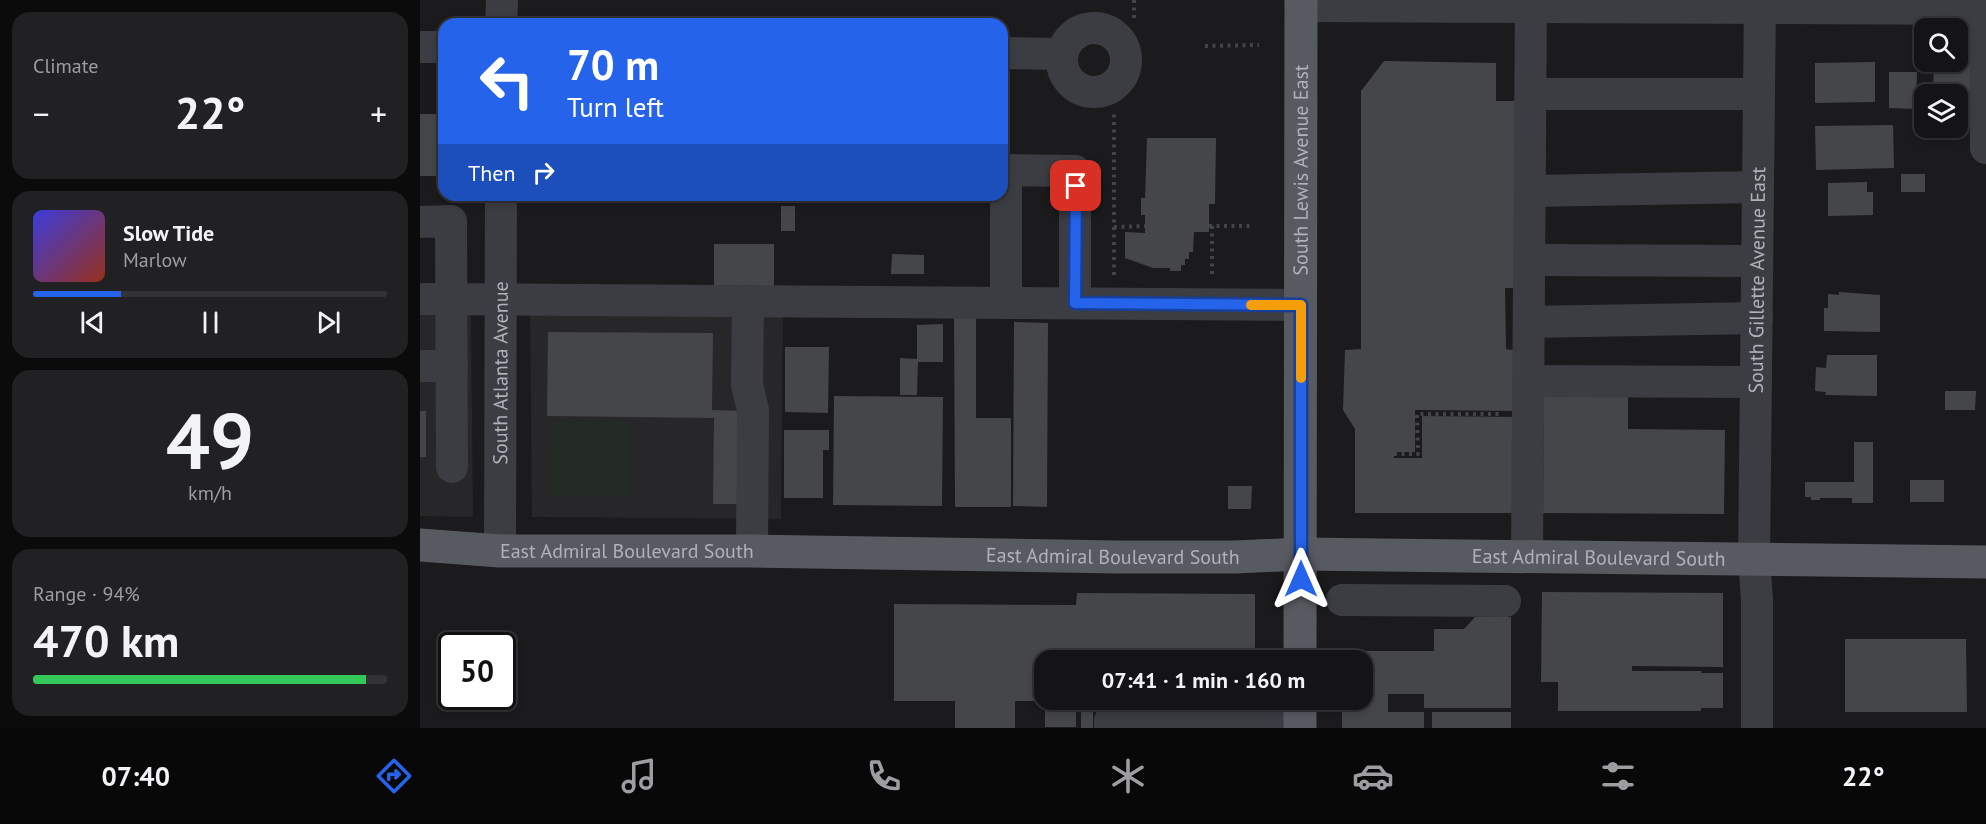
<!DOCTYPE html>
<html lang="en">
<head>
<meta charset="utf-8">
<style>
  :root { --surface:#141416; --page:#212123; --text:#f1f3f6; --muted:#9d9ea1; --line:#333335; --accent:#2563eb }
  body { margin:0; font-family:"PT Sans",sans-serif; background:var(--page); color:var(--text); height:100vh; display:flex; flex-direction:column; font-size:22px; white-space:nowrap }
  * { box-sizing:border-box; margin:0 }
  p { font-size:20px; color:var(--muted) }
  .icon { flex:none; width:33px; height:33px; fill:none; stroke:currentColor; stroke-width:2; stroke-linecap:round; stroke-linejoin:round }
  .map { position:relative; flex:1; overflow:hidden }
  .sheet { display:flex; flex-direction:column; gap:12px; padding:12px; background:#0b0b0c; width:420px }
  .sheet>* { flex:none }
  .guide { position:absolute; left:18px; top:18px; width:570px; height:183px; border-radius:18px; box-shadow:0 3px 9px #0003,0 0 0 2px var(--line); background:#2563eb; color:#fff; overflow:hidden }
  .fabs { position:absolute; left:1494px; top:18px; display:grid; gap:12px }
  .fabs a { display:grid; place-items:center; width:54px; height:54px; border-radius:12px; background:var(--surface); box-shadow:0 3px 9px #0003,0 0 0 2px var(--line); font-size:30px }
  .speed { position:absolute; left:18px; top:632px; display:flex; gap:12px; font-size:30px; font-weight:700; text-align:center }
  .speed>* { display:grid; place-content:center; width:78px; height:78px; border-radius:50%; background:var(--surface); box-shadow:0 3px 9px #0003,0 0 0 2px var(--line); line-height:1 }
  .speed .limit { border:3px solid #111; border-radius:9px; background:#fff; color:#111 }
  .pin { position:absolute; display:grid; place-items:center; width:51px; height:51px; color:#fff; margin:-26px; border-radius:12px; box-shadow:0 3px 9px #0006 }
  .me { position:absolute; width:66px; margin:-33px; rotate:0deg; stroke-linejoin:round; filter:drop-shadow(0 0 4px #0008) }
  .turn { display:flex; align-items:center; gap:21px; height:126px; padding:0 30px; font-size:27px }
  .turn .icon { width:78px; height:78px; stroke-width:2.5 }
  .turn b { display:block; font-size:42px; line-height:51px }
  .then { display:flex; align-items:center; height:57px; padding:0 30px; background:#0003; gap:12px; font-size:22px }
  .big { font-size:45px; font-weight:700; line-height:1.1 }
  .sheet .widget { flex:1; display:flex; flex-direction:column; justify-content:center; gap:9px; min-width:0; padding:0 21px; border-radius:18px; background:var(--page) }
  .sheet .dial { align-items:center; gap:0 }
  .dial b { font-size:78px; line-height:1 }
  .song { display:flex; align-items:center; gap:18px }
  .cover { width:72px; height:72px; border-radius:9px; background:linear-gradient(135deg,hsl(240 70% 55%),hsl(10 70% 35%)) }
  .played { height:6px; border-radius:3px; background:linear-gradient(90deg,var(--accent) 25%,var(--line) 25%) }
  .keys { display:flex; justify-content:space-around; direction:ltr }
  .heat { display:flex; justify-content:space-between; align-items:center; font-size:33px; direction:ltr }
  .charge { height:9px; border-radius:4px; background:linear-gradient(90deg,#34c759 94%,var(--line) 0) }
  .trip { position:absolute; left:614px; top:650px; width:339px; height:60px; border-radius:18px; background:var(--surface); box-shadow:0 3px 9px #0003,0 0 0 2px var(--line); font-weight:700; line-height:60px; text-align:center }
  .tab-bar { display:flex; height:96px; justify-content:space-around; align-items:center; background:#080809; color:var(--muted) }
  .tab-bar .icon { width:42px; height:42px }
  .tab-bar .selected { color:var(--accent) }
  .tab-bar b { font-size:27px; color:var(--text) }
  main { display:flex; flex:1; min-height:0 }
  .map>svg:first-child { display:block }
</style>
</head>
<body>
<main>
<section class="sheet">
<div class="widget"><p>Climate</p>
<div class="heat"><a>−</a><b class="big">22°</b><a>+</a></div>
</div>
<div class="widget">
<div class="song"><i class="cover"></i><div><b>Slow Tide</b><p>Marlow</p></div></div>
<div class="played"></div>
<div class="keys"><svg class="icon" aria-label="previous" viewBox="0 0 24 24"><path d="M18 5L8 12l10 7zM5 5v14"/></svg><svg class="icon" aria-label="pause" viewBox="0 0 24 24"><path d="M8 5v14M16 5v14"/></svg><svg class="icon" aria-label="next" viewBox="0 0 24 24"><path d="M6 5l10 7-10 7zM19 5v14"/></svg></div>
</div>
<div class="widget dial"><b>49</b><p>km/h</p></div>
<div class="widget"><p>Range · 94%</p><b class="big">470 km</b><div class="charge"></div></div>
</section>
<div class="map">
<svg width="1566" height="728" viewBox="0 0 1566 728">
  <rect width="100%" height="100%" fill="#1b1b1d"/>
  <g fill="#27272a">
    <path d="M110,309L363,311L361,519L112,517Z"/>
    <path d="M51,311L53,517L0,516V312Z"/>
  </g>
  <path fill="#232b24" d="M131,422H209L208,496H130Z"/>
  <g fill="#45464a">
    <path d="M1538,58H1555L1554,128H1538V94H1513L1514,62H1538Z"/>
    <path d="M964,61L1076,63V101H1098L1097,288H1085L1086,349L1099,351V411L995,410V452H974V458H1002V416L1099,417L1098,513H935V429L923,410L925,350L941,349V91Z"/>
    <path d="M1455,62V102L1395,103V63Z"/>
    <path d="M1469,72H1497L1496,109L1469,108Z"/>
    <rect x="0" y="114" width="24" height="62"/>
    <path d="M1473,125L1474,168L1396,170L1395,126Z"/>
    <path d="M727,138H796L795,204H789V232H774L773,252H769V259H765V265H761V271H750V268H733L705,258V232L725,233V215H721V198H725Z"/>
    <rect x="1481" y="174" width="24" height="18"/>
    <path d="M1447,182V192H1453V215L1408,216V183Z"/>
    <rect x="361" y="206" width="14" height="25"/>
    <path d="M294,244H354V292L294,286Z"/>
    <path d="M472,254L504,255V274H471Z"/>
    <path d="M1419,292L1460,295V332L1404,331V308H1408V294L1419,295Z"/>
    <path d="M534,310H556V418H591V507H535Z"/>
    <path d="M594,322L628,323L627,507L593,506Z"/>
    <path d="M523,324V362H498L497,395H480V358L497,359V325Z"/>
    <path d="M128,332L293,333L292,410L325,411L324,504H293L294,418L127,416Z"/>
    <path d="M365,347H409L408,413L365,412Z"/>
    <path d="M1407,355H1457V396L1405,395L1406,392L1395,391L1396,367L1406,368Z"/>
    <path d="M1124,391L1208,392V429L1305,430L1304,514L1123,513Z"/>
    <path d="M1525,391H1556L1555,410H1525Z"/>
    <path d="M414,396L523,397L522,506L413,505Z"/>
    <rect x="0" y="411" width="6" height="46"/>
    <path d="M364,430H409V450H403V498H364Z"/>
    <path d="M1434,442H1453V503H1432V498H1400V500H1391V497H1385V482H1434Z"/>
    <rect x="1490" y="480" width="34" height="22"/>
    <path d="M808,486H832L831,509H808Z"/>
    <path d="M1122,592L1303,593V667L1212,666V671H1281V673H1303V708H1281V711H1138V682H1121Z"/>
    <path d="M657,593L835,594V660H624V699H656V727H625V701H595V728H535V701H474V604L656,605Z"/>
    <path d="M1055,617H1091V708H1004V694H968V712H1004V728H922V699H942V660H922L921,651H1014V629H1044Z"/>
    <path d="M1425,639H1546L1547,712H1425Z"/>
    <rect x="661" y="705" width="12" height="23"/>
    <rect x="1012" y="712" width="79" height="16"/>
  </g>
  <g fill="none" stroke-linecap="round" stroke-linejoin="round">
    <g stroke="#424449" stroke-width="4" stroke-dasharray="3 4.5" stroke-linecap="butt">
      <path d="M714,0V18"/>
      <path d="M785,46L839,45"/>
      <path d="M789,226H831"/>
      <path d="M694,227L725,226"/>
      <path d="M792,274V226"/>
      <path d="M694,275V114"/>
      <path d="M974,454H998L997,414H1081"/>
    </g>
    <g stroke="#3c3d42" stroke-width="32">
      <path d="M881,6L1566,9"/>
      <path d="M1565,9L1566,148"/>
      <path d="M81,24L82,0"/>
      <circle cx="674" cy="60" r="32"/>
      <path d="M0,47H24"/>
      <path d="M582,53L642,54"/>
      <path d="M1111,94H1339"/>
      <path d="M1110,191L1338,187"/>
      <path d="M0,222L31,221L32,467"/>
      <path d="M1110,260L1337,261"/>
      <path d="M0,299L881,305"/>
      <path d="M328,301L327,385L333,410L332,551"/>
      <path d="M586,303V170L655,171V303"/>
      <path d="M1109,322L1337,318"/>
      <path d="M0,366H32"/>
      <path d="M1109,381L1336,382"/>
      <path id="s1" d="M80,551L81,195"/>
      <path d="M1107,557L1111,0"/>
      <path d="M922,600L1085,601"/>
      <path d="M690,728V721L880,719"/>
      <path id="s2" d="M1337,728V600L1334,559L1340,0"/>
    </g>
    <g stroke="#585a61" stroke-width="33">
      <path id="s3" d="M0,545L80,551H332L697,557H815L881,554L1566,562"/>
      <path id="s4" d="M880,660L881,0"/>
      <path d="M880,728V699"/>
    </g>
  </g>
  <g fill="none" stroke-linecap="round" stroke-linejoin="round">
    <defs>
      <path id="route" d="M656,186L655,303L881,305V579"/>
    </defs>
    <use href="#route" stroke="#184099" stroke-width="15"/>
    <use href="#route" stroke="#2563eb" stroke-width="10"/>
    <path stroke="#f59e0b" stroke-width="10" d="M831,305H881V378"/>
  </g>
  <g text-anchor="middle" stroke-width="6" stroke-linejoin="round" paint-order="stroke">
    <g font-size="20" fill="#aeb2bc" stroke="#161618">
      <text dy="7" stroke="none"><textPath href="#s4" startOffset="490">South Lewis Avenue East</textPath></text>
      <text dy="7" stroke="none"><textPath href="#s2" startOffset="448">South Gillette Avenue East</textPath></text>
      <text dy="7" stroke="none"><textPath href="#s1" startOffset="178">South Atlanta Avenue</textPath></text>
      <text dy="7" stroke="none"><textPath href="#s3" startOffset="207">East Admiral Boulevard South</textPath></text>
      <text dy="7" stroke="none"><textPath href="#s3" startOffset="693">East Admiral Boulevard South</textPath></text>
      <text dy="7" stroke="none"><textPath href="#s3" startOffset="1179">East Admiral Boulevard South</textPath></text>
    </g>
  </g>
</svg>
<div class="fabs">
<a><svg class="icon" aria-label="search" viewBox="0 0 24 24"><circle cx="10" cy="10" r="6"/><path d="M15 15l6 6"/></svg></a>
<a><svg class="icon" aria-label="layers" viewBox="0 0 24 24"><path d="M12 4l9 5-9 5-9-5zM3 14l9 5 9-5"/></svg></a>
</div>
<div class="speed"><div class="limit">50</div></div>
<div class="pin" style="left:656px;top:186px;background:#d93025"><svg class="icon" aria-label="arrive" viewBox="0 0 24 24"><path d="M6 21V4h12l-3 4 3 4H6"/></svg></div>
<svg class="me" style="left:881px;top:579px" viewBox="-20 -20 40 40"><path d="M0-17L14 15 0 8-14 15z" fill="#2563eb" stroke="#fff" stroke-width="4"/></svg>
<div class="trip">07:41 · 1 min · 160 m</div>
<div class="guide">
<div class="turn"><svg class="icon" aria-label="left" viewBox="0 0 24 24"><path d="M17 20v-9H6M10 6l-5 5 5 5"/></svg><div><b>70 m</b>Turn left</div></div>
<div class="then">Then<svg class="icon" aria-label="right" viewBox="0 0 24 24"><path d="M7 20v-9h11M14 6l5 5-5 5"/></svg></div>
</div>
</div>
</main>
<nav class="tab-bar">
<b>07:40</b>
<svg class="icon selected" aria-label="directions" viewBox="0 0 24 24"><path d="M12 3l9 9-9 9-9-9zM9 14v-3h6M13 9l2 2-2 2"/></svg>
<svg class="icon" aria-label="music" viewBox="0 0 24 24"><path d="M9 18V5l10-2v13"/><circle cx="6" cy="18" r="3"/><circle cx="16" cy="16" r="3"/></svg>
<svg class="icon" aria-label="phone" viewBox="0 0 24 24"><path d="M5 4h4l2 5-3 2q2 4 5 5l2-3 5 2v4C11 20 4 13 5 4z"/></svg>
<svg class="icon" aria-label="climate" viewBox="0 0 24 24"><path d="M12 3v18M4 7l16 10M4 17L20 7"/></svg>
<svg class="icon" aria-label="car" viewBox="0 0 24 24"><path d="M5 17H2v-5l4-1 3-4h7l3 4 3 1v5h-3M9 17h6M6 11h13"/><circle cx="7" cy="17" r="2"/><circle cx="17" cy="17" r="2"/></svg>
<svg class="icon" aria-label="filters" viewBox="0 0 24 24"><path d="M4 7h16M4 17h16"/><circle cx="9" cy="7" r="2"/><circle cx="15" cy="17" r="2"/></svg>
<b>22°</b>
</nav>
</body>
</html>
